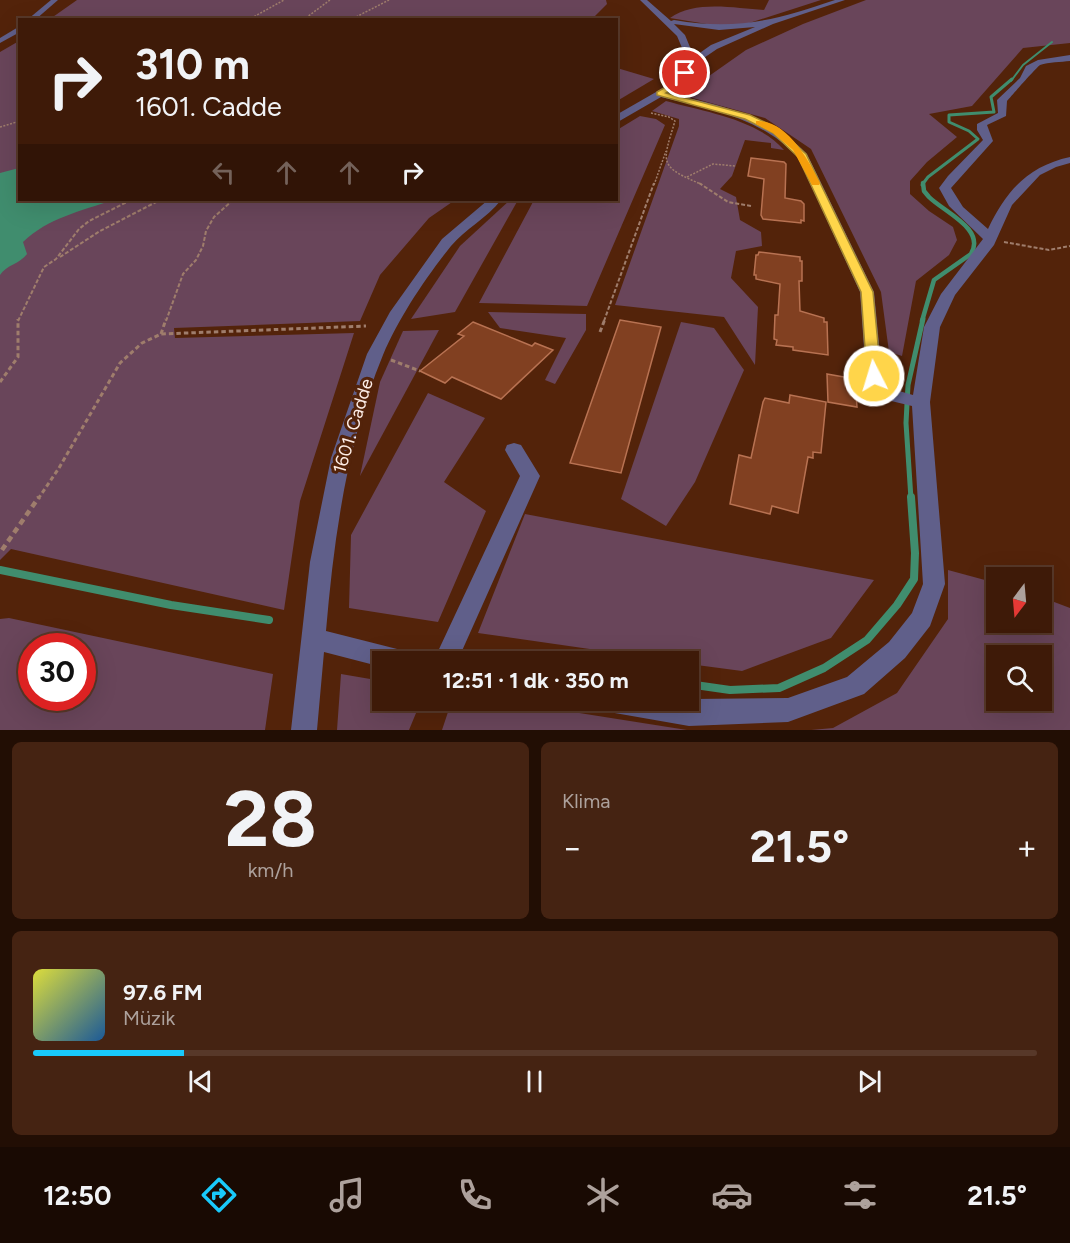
<!DOCTYPE html>
<html lang="tr">
<head>
<meta charset="utf-8">
<style>
  :root { --surface:#3e1a08; --page:#452312; --text:#f1f3f6; --muted:#ada19c; --line:#573829; --accent:#19cafc }
  body { margin:0; font-family:Figtree,sans-serif; background:var(--page); color:var(--text); height:100vh; display:flex; flex-direction:column; font-size:22px; white-space:nowrap }
  * { box-sizing:border-box; margin:0 }
  p { font-size:20px; color:var(--muted) }
  .icon { flex:none; width:33px; height:33px; fill:none; stroke:currentColor; stroke-width:2; stroke-linecap:round; stroke-linejoin:round }
  .map { position:relative; height:730px; overflow:hidden }
  .details { display:flex; flex-direction:column; gap:12px; padding:12px; background:#220e04; flex:1 }
  .details>* { flex:none }
  .guide { position:absolute; left:18px; top:18px; width:600px; height:183px; border-radius:0px; box-shadow:0 6px 24px #0002,0 0 0 2px var(--line); background:#3e1a08; color:var(--text); overflow:hidden }
  .needle { width:39px; rotate:196deg }
  .tools { position:absolute; left:986px; top:567px; display:grid; gap:12px }
  .tools a { display:grid; place-items:center; width:66px; height:66px; border-radius:0px; background:var(--surface); box-shadow:0 6px 24px #0002,0 0 0 2px var(--line); font-size:30px }
  .speed { position:absolute; left:18px; top:633px; display:flex; gap:12px; font-size:30px; font-weight:700; text-align:center }
  .speed>* { display:grid; place-content:center; width:78px; height:78px; border-radius:50%; background:var(--surface); box-shadow:0 6px 24px #0002,0 0 0 2px var(--line); line-height:1 }
  .speed .limit { border:9px solid #d22; background:#fff; color:#111 }
  .pin { position:absolute; display:grid; place-items:center; width:51px; height:51px; color:#fff; margin:-26px; border:3px solid #fff; border-radius:50%; box-shadow:0 2px 6px #0007 }
  .me { position:absolute; width:66px; margin:-33px; rotate:355deg; stroke-linejoin:round; filter:drop-shadow(0 0 4px #0008) }
  .turn { display:flex; align-items:center; gap:21px; height:126px; padding:0 18px; font-size:27px }
  .turn .icon { width:78px; height:78px; stroke-width:2.5 }
  .turn b { display:block; font-size:42px; line-height:51px }
  .lanes { display:flex; align-items:center; height:57px; padding:0 18px; background:#0003; justify-content:center; gap:30px; direction:ltr }
  .lanes .off { opacity:.35 }
  .big { font-size:45px; font-weight:700; line-height:1.1 }
  .details .widget { flex:1; display:flex; flex-direction:column; justify-content:center; gap:9px; min-width:0; padding:0 21px; border-radius:9px; background:var(--page) }
  .details .dial { align-items:center; gap:0 }
  .dial b { font-size:78px; line-height:1 }
  .song { display:flex; align-items:center; gap:18px }
  .cover { width:72px; height:72px; border-radius:9px; background:linear-gradient(135deg,hsl(60 70% 55%),hsl(210 70% 35%)) }
  .played { height:6px; border-radius:3px; background:linear-gradient(90deg,var(--accent) 15%,var(--line) 15%) }
  .keys { display:flex; justify-content:space-around; direction:ltr }
  .heat { display:flex; justify-content:space-between; align-items:center; font-size:33px; direction:ltr }
  .details .tiles { flex:1; display:grid; gap:12px; grid-template-columns:1fr 1fr }
  .widget:last-child { grid-column:span 2 }
  .trip { position:absolute; left:372px; top:651px; width:327px; height:60px; border-radius:0px; background:var(--surface); box-shadow:0 6px 24px #0002,0 0 0 2px var(--line); font-weight:700; line-height:60px; text-align:center }
  .menu { display:flex; height:96px; justify-content:space-around; align-items:center; background:#190a03; color:var(--muted) }
  .menu .icon { width:42px; height:42px }
  .menu .on { color:var(--accent) }
  .menu b { font-size:27px; color:var(--text) }
  .map>svg:first-child { display:block }
</style>
</head>
<body>
<div class="map">
<svg width="1070" height="730" viewBox="0 0 1070 730">
  <rect width="100%" height="100%" fill="#53230a"/>
  <g fill="#69455a" fill-rule="evenodd">
    <path d="M77,0H606L607,4L591,20L50,19Z"/>
    <path d="M769,0H821L743,25L719,26L670,18C694,0 734,8 764,10Z"/>
    <path d="M866,0H1070V43L1023,48L972,106L929,114L957,137L927,162L910,181V194L929,211L953,227L957,240L949,255L916,281L902,356L889,352L881,292L811,149L765,118L682,95L746,50L803,24Z"/>
    <path d="M19,41L20,200H455L429,218L380,275L360,321L174,328L175,338L354,333L300,501L284,610L11,549L0,560V52Z"/>
    <path d="M617,68L654,79L617,101Z"/>
    <path d="M666,101C705,112 757,119 784,150L771,148V143L745,140L732,176L720,189L736,197L740,220L761,232L762,246L736,251L731,278L758,307L755,365L724,317L615,305L679,126V119L652,111Z"/>
    <path d="M640,116L656,119L665,125L587,306L479,303L534,200H616L617,130Z"/>
    <path d="M510,200H518L455,312L411,319L460,246Z"/>
    <path d="M488,312L586,314V330L555,384L545,380L566,338L500,328Z"/>
    <path d="M681,322L714,328L744,370L695,482L666,526L621,499Z"/>
    <path d="M439,330L360,476L380,382L403,331Z"/>
    <path d="M428,393L485,418L444,482L486,511L438,622L349,608L351,535Z"/>
    <path d="M525,514L874,580L831,638L742,671L689,664L688,662L673,661L478,633Z"/>
    <path d="M948,570L996,583V622H1041V597L1070,608V730H811L833,728L897,693L948,619ZM996,656H1041V700H996Z"/>
    <path d="M9,618L273,674L265,730H0V619ZM32,646H82V698H32Z"/>
    <path d="M341,674L382,681V700L421,701L409,730H337Z"/>
    <path d="M452,700L504,701L687,730H442Z"/>
  </g>
  <path fill="#408d6e" d="M19,168L20,200H113C81,211 48,218 23,242L27,254C20,264 6,265 0,275V173Z"/>
  <g fill="none" stroke-linecap="round" stroke-linejoin="round">
    <path stroke="#408d6e" stroke-width="2" d="M1011,81L1023,65L1052,42"/>
    <path stroke="#408d6e" stroke-width="3" d="M922,185L928,177L978,139L969,131L949,122V115L994,112L991,97L1012,79"/>
    <path stroke="#408d6e" stroke-width="4.5" d="M922,321L934,280L971,254C986,229 944,212 929,197L924,191L923,183"/>
    <path stroke="#408d6e" stroke-width="5" d="M911,499L906,423L908,385L923,319"/>
    <g stroke="#408d6e" stroke-width="8">
      <path d="M0,570L171,605L269,620"/>
      <path d="M491,653L544,662"/>
      <path d="M688,684L730,690L779,688L824,668L867,640L897,605L914,579L915,553L911,497"/>
    </g>
  </g>
  <g fill="#814021" stroke="#b87252" stroke-width="1.5">
    <path d="M751,158L784,162L786,164L785,198L801,201L804,204V221L801,220V223L763,219L761,215L764,179L748,176Z"/>
    <path d="M759,252L800,257V261H802V281H799L800,311L824,318V322H827L828,355L793,350V347L776,345L777,340L774,339L775,315H778L780,284L756,279V275H754L756,255H758Z"/>
    <path d="M620,320L661,327L621,473L570,463Z"/>
    <path d="M473,322L532,346L535,343L553,350L501,399L452,377L445,383L420,371L464,336L458,334Z"/>
    <path d="M827,374L855,379L857,407L828,402Z"/>
    <path d="M790,395L826,402L821,453L813,452V458L808,457L798,513L772,506L770,514L730,504L739,455L751,458L763,402L765,398L789,403Z"/>
  </g>
  <g fill="none" stroke-linecap="round" stroke-linejoin="round">
    <g stroke="#9f7d6c" stroke-width="1.5" stroke-dasharray="2 1.5" stroke-linecap="butt">
      <path d="M248,20L284,0"/>
      <path d="M303,20L330,0"/>
      <path d="M350,20L389,0"/>
      <path d="M651,113L669,117L675,121C662,164 658,166 703,185"/>
      <path d="M0,127L20,121"/>
      <path d="M687,177L713,164L735,166"/>
      <path d="M654,185L666,151"/>
    </g>
    <g stroke="#9f7d6c" stroke-width="2" stroke-dasharray="4 2" stroke-linecap="butt">
      <path d="M699,183L728,202L751,206"/>
      <path d="M1004,242L1049,250L1070,246"/>
      <path d="M60,257L100,231L160,200"/>
      <path d="M18,321L44,267L56,259L79,229L89,221L131,200"/>
      <path d="M166,321L183,274L196,260L203,246L206,231L214,217L233,200"/>
      <path d="M604,321L654,183"/>
    </g>
    <g stroke="#9f7d6c" stroke-width="3" stroke-dasharray="4.5 3" stroke-linecap="butt">
      <path d="M600,332L605,319"/>
      <path d="M161,334L166,319"/>
      <path d="M391,360L420,371"/>
      <path d="M0,382L18,357V319"/>
      <path d="M38,499L59,468L120,363L142,343L161,334L366,326"/>
    </g>
    <path stroke="#9f7d6c" stroke-width="4.5" stroke-dasharray="6 4.5" stroke-linecap="butt" d="M2,550L39,497"/>
    <g fill="#605f8a" fill-rule="evenodd">
      <path d="M51,0H58L35,20H27Z"/>
      <path d="M640,0H647L671,21L674,20C737,31 776,20 835,0H845L773,24L717,49L695,64L676,88L668,93C719,105 769,115 807,154L874,292L882,375L899,391L913,395L924,327L941,294L983,239L949,206L939,188L948,176L983,140L977,130V124L998,113L997,100L1020,78L1026,66L1038,60L1070,55V61C1061,62 1049,62 1040,65C1037,67 1013,94 1007,101L1006,116L987,125L993,141L951,188L963,207L988,229C1006,191 1028,166 1070,157V163L1056,167L1040,175L1012,205L994,245L955,295L940,327L930,402L945,584L930,626L905,658L864,694L788,722L689,726L609,712L600,709L597,700L788,698L847,677L889,642L912,613L923,584L912,406L887,400L866,376L860,292L798,157C761,118 712,109 661,97L616,123V115L670,84L688,62L677,36ZM674,24L719,30L755,27L711,45L694,57L685,35Z"/>
      <path d="M20,26V32L0,43V38Z"/>
      <path d="M488,200H501C487,218 465,229 451,246C426,277 398,319 383,355C347,442 334,537 326,631L405,651L414,654L417,662H382V667L324,652L317,730H291L310,562L331,458L367,354L390,312L442,239Z"/>
      <path d="M514,443L521,445L540,476L457,662H433L520,476L505,450L507,445Z"/>
    </g>
  </g>
  <path fill="#ffd54a" stroke="#a68a30" stroke-width="1.5" d="M682,72L689,73L676,87L666,93L750,115L779,129L806,154L873,292L881,376L879,379H869L867,376L861,292L798,157L773,133L745,119L657,95V92L671,84Z"/>
  <path fill="#f59e0b" d="M756,121C786,119 809,160 820,183L819,185H812L793,150L773,133L756,124Z"/>
  <g text-anchor="middle" stroke-width="6" stroke-linejoin="round" paint-order="stroke">
    <g font-size="18" fill="#fdede6" stroke="#53230a">
      <text transform="translate(353 426) rotate(-73)" y="6">1601. Cadde</text>
    </g>
  </g>
</svg>
<div class="tools">
<a><svg class="needle" viewBox="-14 -14 28 28"><path d="M0-13l5 13h-10z" fill="#e53935"/><path d="M0 13l5-13h-10z" fill="#ada19c"/></svg></a>
<a><svg class="icon" aria-label="search" viewBox="0 0 24 24"><circle cx="10" cy="10" r="6"/><path d="M15 15l6 6"/></svg></a>
</div>
<div class="speed"><div class="limit">30</div></div>
<div class="pin" style="left:685px;top:73px;background:#d93025"><svg class="icon" aria-label="arrive" viewBox="0 0 24 24"><path d="M6 21V4h12l-3 4 3 4H6"/></svg></div>
<svg class="me" style="left:874px;top:376px" viewBox="-20 -20 40 40"><circle r="17" fill="#ffd54a" stroke="#fff" stroke-width="3"/><path d="M0-11L8 9 0 5-8 9z" fill="#fff"/></svg>
<div class="trip">12:51 · 1 dk · 350 m</div>
<div class="guide">
<div class="turn"><svg class="icon" aria-label="right" viewBox="0 0 24 24"><path d="M7 20v-9h11M14 6l5 5-5 5"/></svg><div><b>310 m</b>1601. Cadde</div></div>
<div class="lanes"><svg class="icon off" aria-label="left" viewBox="0 0 24 24"><path d="M17 20v-9H6M10 6l-5 5 5 5"/></svg><svg class="icon off" aria-label="ahead" viewBox="0 0 24 24"><path d="M12 20V5M6 11l6-6 6 6"/></svg><svg class="icon off" aria-label="ahead" viewBox="0 0 24 24"><path d="M12 20V5M6 11l6-6 6 6"/></svg><svg class="icon" aria-label="right" viewBox="0 0 24 24"><path d="M7 20v-9h11M14 6l5 5-5 5"/></svg></div>
</div>
</div>
<section class="details">
<div class="tiles">
<div class="widget dial"><b>28</b><p>km/h</p></div>
<div class="widget"><p>Klima</p>
<div class="heat"><a>−</a><b class="big">21.5°</b><a>+</a></div>
</div>
<div class="widget">
<div class="song"><i class="cover"></i><div><b>97.6 FM</b><p>Müzik</p></div></div>
<div class="played"></div>
<div class="keys"><svg class="icon" aria-label="previous" viewBox="0 0 24 24"><path d="M18 5L8 12l10 7zM5 5v14"/></svg><svg class="icon" aria-label="pause" viewBox="0 0 24 24"><path d="M8 5v14M16 5v14"/></svg><svg class="icon" aria-label="next" viewBox="0 0 24 24"><path d="M6 5l10 7-10 7zM19 5v14"/></svg></div>
</div>
</div>
</section>
<nav class="menu">
<b>12:50</b>
<svg class="icon on" aria-label="directions" viewBox="0 0 24 24"><path d="M12 3l9 9-9 9-9-9zM9 14v-3h6M13 9l2 2-2 2"/></svg>
<svg class="icon" aria-label="music" viewBox="0 0 24 24"><path d="M9 18V5l10-2v13"/><circle cx="6" cy="18" r="3"/><circle cx="16" cy="16" r="3"/></svg>
<svg class="icon" aria-label="phone" viewBox="0 0 24 24"><path d="M5 4h4l2 5-3 2q2 4 5 5l2-3 5 2v4C11 20 4 13 5 4z"/></svg>
<svg class="icon" aria-label="climate" viewBox="0 0 24 24"><path d="M12 3v18M4 7l16 10M4 17L20 7"/></svg>
<svg class="icon" aria-label="car" viewBox="0 0 24 24"><path d="M5 17H2v-5l4-1 3-4h7l3 4 3 1v5h-3M9 17h6M6 11h13"/><circle cx="7" cy="17" r="2"/><circle cx="17" cy="17" r="2"/></svg>
<svg class="icon" aria-label="filters" viewBox="0 0 24 24"><path d="M4 7h16M4 17h16"/><circle cx="9" cy="7" r="2"/><circle cx="15" cy="17" r="2"/></svg>
<b>21.5°</b>
</nav>
</body>
</html>
